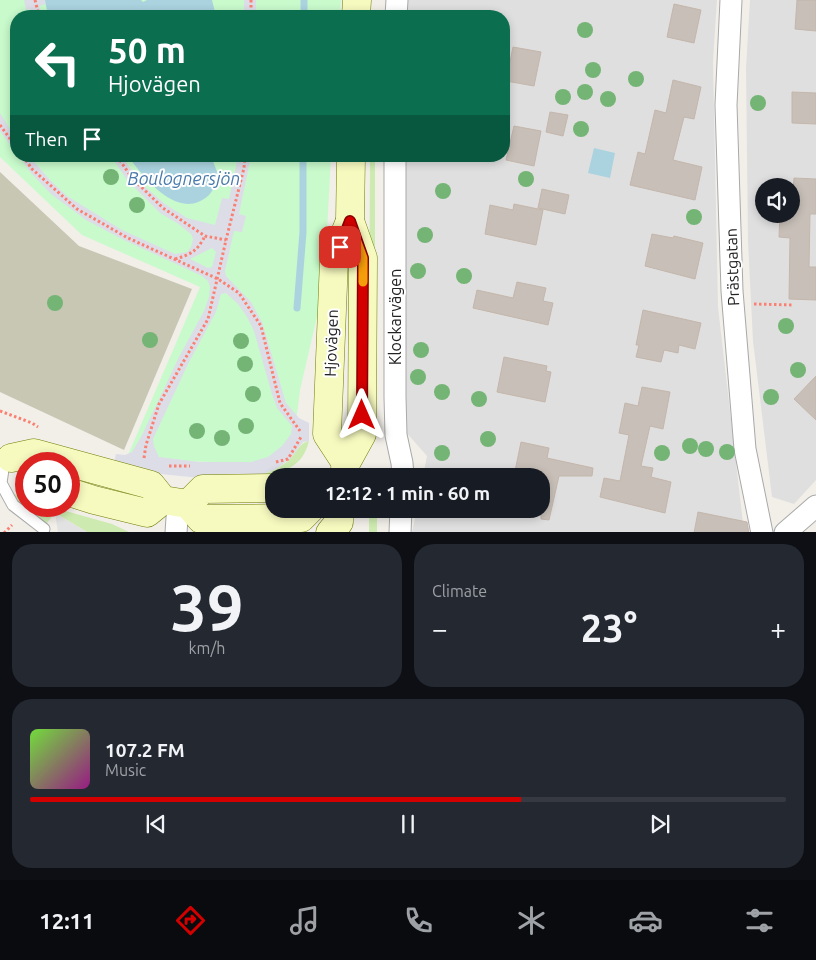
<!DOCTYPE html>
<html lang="en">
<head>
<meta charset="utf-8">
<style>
  :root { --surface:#171b24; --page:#242831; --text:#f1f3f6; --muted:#9ea1a6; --line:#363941; --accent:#d40000 }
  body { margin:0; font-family:Ubuntu,sans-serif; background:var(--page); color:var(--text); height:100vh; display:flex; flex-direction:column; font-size:19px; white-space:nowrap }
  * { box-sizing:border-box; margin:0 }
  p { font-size:16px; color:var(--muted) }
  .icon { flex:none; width:28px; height:28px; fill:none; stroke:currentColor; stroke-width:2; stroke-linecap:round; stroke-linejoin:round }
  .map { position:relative; height:532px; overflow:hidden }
  .panel { display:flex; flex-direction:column; gap:12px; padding:12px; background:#0d0f14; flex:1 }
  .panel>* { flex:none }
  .banner { position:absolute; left:10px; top:10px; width:500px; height:152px; border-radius:20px; box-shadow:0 2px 8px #0003; background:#0b6e4f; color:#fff; overflow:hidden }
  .tools { position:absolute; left:755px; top:178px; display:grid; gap:10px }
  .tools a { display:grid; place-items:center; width:45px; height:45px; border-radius:50%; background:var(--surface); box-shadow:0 2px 8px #0003; font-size:25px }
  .speed { position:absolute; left:15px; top:452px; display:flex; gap:10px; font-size:25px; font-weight:700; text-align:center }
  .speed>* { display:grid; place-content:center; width:65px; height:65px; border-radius:50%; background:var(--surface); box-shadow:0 2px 8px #0003; line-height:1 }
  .speed .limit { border:8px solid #d22; background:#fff; color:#111 }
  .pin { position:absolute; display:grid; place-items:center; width:42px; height:42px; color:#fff; margin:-21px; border-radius:10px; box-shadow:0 2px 8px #0006 }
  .me { position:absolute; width:55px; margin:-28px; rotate:0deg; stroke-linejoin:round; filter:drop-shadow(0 0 4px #0008) }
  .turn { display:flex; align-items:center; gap:18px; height:105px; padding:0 15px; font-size:22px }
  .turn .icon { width:65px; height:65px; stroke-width:2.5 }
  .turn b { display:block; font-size:35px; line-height:42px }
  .then { display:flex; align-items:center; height:48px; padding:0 15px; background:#0003; gap:10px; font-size:19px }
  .big { font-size:38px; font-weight:600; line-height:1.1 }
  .panel .card { flex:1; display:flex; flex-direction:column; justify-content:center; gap:8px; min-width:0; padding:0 18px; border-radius:20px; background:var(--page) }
  .panel .dial { align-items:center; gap:0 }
  .dial b { font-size:65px; line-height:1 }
  .song { display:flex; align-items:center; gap:15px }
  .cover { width:60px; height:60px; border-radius:8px; background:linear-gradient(135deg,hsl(100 70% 55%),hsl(310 70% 35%)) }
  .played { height:5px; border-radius:2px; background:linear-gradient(90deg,var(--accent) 65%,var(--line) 65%) }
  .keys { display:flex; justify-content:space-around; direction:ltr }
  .heat { display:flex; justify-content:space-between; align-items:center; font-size:28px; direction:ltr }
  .panel .tiles { flex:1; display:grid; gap:12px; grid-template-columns:1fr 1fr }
  .card:last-child { grid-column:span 2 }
  .trip { position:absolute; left:265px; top:468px; width:285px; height:50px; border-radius:20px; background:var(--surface); box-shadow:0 2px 8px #0003; font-weight:600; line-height:50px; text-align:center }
  .tabs { display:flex; height:80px; justify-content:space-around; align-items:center; background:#090b0e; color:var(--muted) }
  .tabs .icon { width:35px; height:35px }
  .tabs .selected { color:var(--accent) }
  .tabs b { font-size:22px; color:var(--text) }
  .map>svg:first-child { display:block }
</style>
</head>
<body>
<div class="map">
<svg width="816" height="533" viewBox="0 0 816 533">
  <rect width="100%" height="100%" fill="#f2efe9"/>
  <g fill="#e0dfdf" fill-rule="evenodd">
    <path d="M407,0H717L713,62L718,307L744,532H412L417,509H541V476H423L427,456L405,431L406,156H504V16H407Z"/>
    <path d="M750,0H816V480L794,504L772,497L753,341L748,242L746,68ZM764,186H791V214H764Z"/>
  </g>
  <path fill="#c7c7b4" d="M0,172L79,246L192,289L124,450L0,392Z"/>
  <g fill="#cdebb0">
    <path d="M370,156H375V280L369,338Z"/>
    <path d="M309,441C302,469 284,471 258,476C269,472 280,468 290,459C296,453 299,443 309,441Z"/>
    <path d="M12,493L26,499V506H48L112,524L129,532H87L55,513L46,524L10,498Z"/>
    <rect x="369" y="509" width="8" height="23"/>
  </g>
  <path fill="#c8facc" d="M0,0H341L340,16H16V156H331L325,269L319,308L300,390L294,438L264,463L163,461L128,455L200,287L82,235L0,157Z"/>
  <path fill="#e2e2e2" d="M55,513L87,532H58Z"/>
  <g fill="#dddde8" fill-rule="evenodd">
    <path d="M24,0H45L46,4L39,6L43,16H33L30,9L26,10Z"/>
    <rect x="244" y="0" width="12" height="16"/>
    <path d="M0,113L16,139V153L0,131Z"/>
    <path d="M19,156H29L50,180L67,196L122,230L175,254L187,252L191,247L193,239L191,234L177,223L160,213L127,180L111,156H121L144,186L165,204L187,218L215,225L222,198L229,199L238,156H251L239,214L246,216L242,232L234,231L225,271L226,276L251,302L262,322L286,403L299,418L309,423V441L303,442L290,459L276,469L258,476L200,478L151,473L113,466L116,454L125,455L132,452L141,437L179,357L204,311L209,297L210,287L208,281L202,276L122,239L86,220L51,194L30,172ZM212,248L216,252L212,267L208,268L190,259ZM226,293L238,304L247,317L254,331L272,394L277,408L292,426L291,434L282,446L268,457L251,462H199L159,457L154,446L153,439L188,364L216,312L221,294Z"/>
  </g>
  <g fill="#aad3df">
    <path d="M45,0H141L143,2L147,0H212L216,16H48Z"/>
    <path d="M594,148L615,153L610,178L588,173Z"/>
    <path d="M128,156H211L219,177C216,183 213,191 209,195C179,223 144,178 128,156Z"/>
  </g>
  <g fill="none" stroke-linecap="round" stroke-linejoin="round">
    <g stroke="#aad3df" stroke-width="7">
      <path d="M304,16V0"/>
      <path d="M297,308L303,232V156"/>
    </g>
  </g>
  <g fill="#c7bfb8" stroke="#c4b6ab">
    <path d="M797,0H816V31L795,29Z"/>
    <path d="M674,4L701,10L694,43L667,37Z"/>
    <path d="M513,47L541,52L534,86L506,81Z"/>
    <path d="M673,80L701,87L694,119L684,117L673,160L702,167L695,200L630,185L638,152L645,154L655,110L666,113Z"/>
    <path d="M792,92L816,93V124L792,123Z"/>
    <path d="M550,112L568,115L563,136L546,132Z"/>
    <path d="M514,126L541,131L534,166L506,160Z"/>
    <path d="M794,178L816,179V214H810L809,267H816V300L789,299L790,238L779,237L780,214H791V190H793Z"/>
    <path d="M542,189L569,195L565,214L538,208Z"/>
    <path d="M514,204L543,210L536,245L485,234L490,205L513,210Z"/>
    <path d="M652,234L673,238L674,236L703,243L695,279L645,266Z"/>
    <path d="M517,282L546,288L543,301L553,303L548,325L473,308L477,290L513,298Z"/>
    <path d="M643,310L701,323L695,349L679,345L678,353L664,350L661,362L636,357L639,345H636Z"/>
    <path d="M504,357L547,366L546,371L551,372L545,402L497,392Z"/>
    <path d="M816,376V420L794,399Z"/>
    <path d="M642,387L670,392L663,429L650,426L641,466L653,468L651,477L671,482L665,513L600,497L604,478L620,481L629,435L619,433L625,403L638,406Z"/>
    <path d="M521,442L549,448L547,458L593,468L592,476H559L549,520L541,519V476H514Z"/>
    <path d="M698,512L747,522L749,533H694Z"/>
  </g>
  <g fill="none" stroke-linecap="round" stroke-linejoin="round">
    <defs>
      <path id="lane" d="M5,456L1,483L13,505L44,529"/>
      <g id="street">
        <path d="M731,0L726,105L732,291L745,449L762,533"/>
        <path d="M396,16L397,0"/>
        <path d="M395,156V397L396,435L402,463L403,476"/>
        <path d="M176,533L178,503"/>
        <path d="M400,533L401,509"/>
        <path d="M785,533L816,506"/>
      </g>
      <g id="secondary">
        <path d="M356,16L357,0"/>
        <path d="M11,458L34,453L151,485L163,500L188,504L201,519L301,518L310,509"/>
        <path d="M346,463L327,434L334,260L350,221"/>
        <path d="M344,476L346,463L362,434L363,258L350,221L351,156"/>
        <path d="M69,492L94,500L147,513L163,500"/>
        <path d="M188,504L203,489L274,488"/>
        <path d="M330,533L339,522V509"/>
      </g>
    </defs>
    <use href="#lane" stroke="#a9a9a9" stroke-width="13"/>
    <use href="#street" stroke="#a9a9a9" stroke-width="23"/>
    <use href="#secondary" stroke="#707d05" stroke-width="29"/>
    <g stroke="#fa8072" stroke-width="3" stroke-dasharray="2.5 2.5" stroke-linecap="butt">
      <path d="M35,0L39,16"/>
      <path d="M251,0V16"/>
      <path d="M0,125L16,147"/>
      <path d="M23,156L32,169L77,209L128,238L218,279L239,293L261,326L280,403L300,431"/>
      <path d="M117,156L132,178L163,208L205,236L226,240"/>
      <path d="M175,259C192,254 197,251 205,236"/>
      <path d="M754,304L794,305"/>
      <path d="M0,411L32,423L38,427"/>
      <path d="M144,458L146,445L159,404L208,319L226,240L244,168L245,156"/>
      <path d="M276,462L288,459L301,437"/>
      <path d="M169,466H190"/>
      <path d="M4,533L12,525"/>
    </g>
    <use href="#lane" stroke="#fff" stroke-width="11"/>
    <use href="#street" stroke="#fff" stroke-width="21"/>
    <use href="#secondary" stroke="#f7fabf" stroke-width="28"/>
  </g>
  <g fill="#74b475">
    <circle cx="585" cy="30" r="8"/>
    <circle cx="593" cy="70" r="8"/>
    <circle cx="636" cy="79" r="8"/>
    <circle cx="585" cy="92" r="8"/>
    <circle cx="563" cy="97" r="8"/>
    <circle cx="608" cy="99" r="8"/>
    <circle cx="758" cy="103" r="8"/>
    <circle cx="581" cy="129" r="8"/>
    <circle cx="111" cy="177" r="8"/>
    <circle cx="526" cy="179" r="8"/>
    <circle cx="443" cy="191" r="8"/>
    <circle cx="137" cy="205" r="8"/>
    <circle cx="694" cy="217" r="8"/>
    <circle cx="425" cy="235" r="8"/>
    <circle cx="418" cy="271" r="8"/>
    <circle cx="464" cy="276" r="8"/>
    <circle cx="55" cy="303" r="8"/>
    <circle cx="786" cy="326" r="8"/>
    <circle cx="150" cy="340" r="8"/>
    <circle cx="241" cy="341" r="8"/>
    <circle cx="421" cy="350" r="8"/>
    <circle cx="245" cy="364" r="8"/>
    <circle cx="798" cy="370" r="8"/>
    <circle cx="418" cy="377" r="8"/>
    <circle cx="442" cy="392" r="8"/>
    <circle cx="253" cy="394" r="8"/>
    <circle cx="771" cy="397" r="8"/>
    <circle cx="479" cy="399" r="8"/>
    <circle cx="246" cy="426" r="8"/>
    <circle cx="197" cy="431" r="8"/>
    <circle cx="222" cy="438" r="8"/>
    <circle cx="488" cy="439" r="8"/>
    <circle cx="690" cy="446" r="8"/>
    <circle cx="706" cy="449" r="8"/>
    <circle cx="727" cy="452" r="8"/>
    <circle cx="442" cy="453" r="8"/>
    <circle cx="662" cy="453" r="8"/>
  </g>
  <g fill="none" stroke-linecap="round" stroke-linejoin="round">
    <defs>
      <path id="route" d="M340,247L350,221L363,258L362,415"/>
    </defs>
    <use href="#route" stroke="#8a0000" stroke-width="12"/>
    <use href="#route" stroke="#d40000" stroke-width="9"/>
    <path stroke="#f59e0b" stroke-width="9" d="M356,239L363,258V282"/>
  </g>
  <g text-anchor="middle" stroke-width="4" stroke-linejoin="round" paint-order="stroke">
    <g font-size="16" fill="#222" stroke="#fff">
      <text transform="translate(732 267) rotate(-92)" y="6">Prästgatan</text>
      <text transform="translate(395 317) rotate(-90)" y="6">Klockarvägen</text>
      <text transform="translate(331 343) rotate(-88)" y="6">Hjovägen</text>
    </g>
    <g font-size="18" font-style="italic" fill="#4a7aab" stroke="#fff">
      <text x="184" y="185">Boulognersjön</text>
    </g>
  </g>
</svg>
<div class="tools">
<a><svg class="icon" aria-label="sound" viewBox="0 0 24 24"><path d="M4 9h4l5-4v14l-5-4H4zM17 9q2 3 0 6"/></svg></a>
</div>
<div class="speed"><div class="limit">50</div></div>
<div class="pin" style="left:340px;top:247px;background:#d93025"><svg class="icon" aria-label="arrive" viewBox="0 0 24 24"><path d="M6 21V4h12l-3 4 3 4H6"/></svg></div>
<svg class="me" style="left:362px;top:415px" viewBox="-20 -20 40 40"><path d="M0-17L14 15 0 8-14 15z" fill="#d40000" stroke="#fff" stroke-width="4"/></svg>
<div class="trip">12:12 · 1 min · 60 m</div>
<div class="banner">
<div class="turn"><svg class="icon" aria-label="left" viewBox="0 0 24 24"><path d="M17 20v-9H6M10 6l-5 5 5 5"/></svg><div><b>50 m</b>Hjovägen</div></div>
<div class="then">Then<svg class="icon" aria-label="arrive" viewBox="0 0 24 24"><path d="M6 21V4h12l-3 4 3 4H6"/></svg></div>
</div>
</div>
<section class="panel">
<div class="tiles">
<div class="card dial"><b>39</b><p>km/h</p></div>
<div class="card"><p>Climate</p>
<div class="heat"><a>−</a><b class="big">23°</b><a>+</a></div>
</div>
<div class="card">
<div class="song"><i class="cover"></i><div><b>107.2 FM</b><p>Music</p></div></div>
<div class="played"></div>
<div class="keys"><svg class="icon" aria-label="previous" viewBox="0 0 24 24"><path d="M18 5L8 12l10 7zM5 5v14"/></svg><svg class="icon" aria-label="pause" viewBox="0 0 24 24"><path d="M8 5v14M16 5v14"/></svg><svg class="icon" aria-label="next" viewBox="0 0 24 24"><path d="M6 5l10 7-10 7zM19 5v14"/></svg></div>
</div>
</div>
</section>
<nav class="tabs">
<b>12:11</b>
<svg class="icon selected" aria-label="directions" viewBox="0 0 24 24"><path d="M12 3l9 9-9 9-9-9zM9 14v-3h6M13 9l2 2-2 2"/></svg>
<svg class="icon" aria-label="music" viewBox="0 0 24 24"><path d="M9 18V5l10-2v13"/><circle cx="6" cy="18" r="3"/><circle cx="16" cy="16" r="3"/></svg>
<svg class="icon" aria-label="phone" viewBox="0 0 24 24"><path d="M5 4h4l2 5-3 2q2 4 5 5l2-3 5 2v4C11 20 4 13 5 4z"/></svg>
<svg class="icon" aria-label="climate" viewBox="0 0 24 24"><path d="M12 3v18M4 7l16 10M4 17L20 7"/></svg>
<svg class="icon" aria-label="car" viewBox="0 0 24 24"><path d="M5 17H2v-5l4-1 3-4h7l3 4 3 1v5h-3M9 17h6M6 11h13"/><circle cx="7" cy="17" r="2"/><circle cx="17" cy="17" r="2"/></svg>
<svg class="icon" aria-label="filters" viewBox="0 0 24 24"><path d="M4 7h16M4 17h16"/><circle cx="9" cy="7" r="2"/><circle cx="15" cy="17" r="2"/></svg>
</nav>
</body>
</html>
